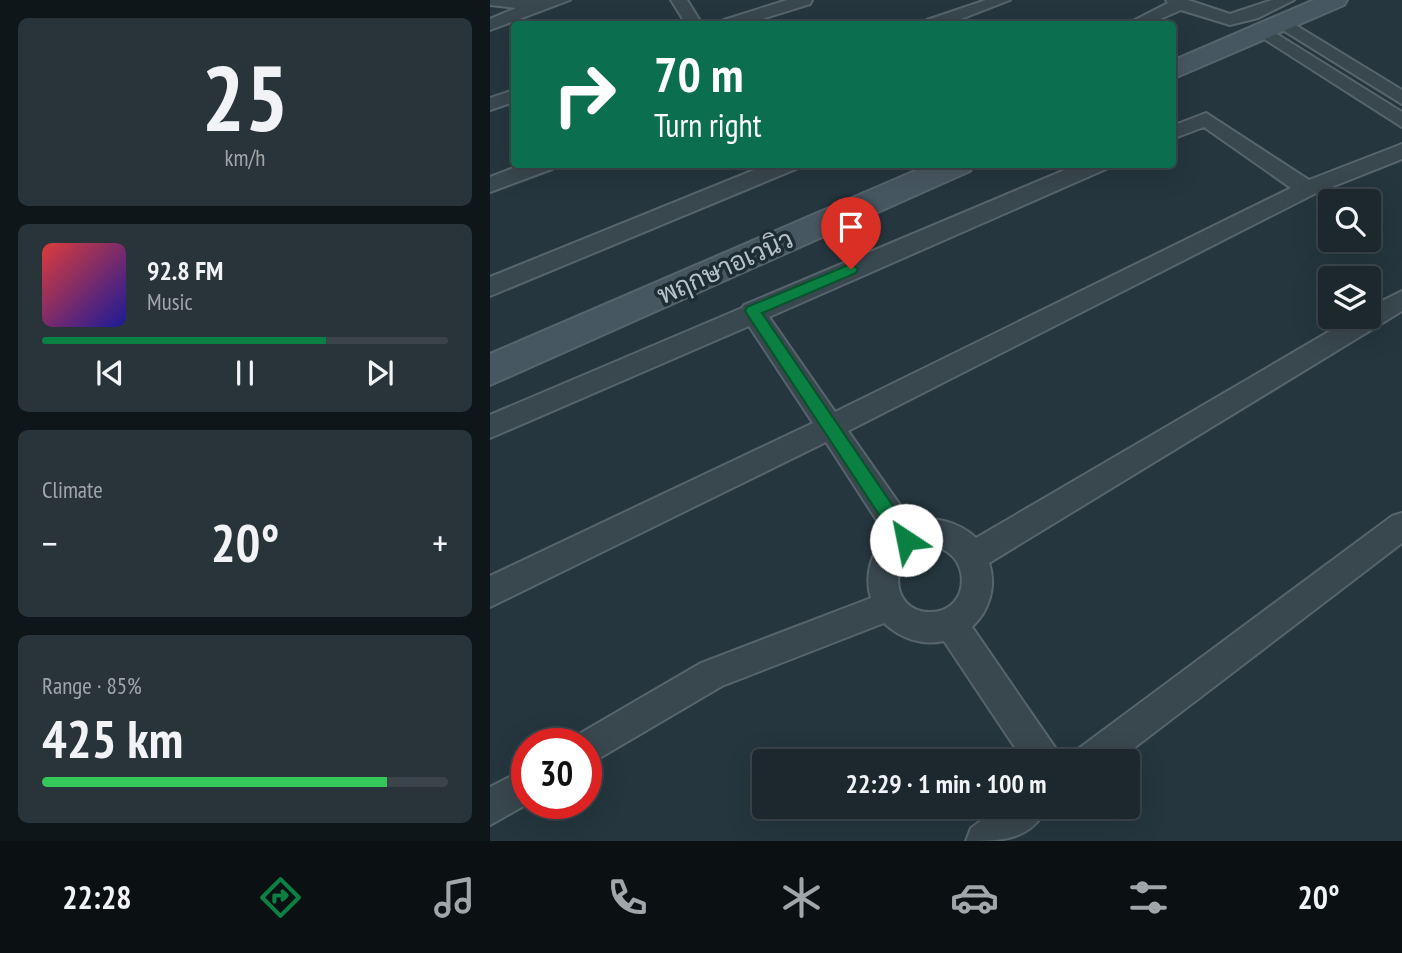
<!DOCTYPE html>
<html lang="en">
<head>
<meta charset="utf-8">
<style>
  :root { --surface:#1c282e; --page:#29343a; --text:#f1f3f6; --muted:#a0a6aa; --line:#3a444a; --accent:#0b8043 }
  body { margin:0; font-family:"PT Sans Narrow",Sarabun,sans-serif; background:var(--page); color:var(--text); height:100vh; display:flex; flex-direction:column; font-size:26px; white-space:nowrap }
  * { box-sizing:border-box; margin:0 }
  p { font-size:23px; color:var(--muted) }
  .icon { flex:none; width:38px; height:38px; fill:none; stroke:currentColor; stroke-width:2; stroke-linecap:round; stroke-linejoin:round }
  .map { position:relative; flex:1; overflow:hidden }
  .panel { display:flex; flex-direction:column; gap:18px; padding:18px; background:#0f1619; width:490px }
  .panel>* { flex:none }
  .banner { position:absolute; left:21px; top:21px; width:665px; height:147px; border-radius:7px; box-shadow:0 7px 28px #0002,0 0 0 2px var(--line); background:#0b6e4f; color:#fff; overflow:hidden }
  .tools { position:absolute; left:828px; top:189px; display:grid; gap:14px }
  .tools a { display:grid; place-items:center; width:63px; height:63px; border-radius:7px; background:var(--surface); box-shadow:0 7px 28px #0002,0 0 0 2px var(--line); font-size:35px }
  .speed { position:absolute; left:21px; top:728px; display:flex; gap:14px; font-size:35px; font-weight:700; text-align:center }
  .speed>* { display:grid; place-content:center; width:91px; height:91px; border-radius:50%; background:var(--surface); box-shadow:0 7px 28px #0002,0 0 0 2px var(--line); line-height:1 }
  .speed .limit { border:10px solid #d22; background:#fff; color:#111 }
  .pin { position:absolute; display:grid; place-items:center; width:60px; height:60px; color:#fff; margin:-72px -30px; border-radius:50% 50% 50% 0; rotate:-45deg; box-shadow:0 0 7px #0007 }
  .pin .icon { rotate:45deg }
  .me { position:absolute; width:77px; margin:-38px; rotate:326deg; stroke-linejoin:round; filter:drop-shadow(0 0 5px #0008) }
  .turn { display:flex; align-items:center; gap:24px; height:147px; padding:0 28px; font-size:32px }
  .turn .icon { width:91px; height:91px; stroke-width:2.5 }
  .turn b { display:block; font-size:49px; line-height:60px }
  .big { font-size:52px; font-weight:700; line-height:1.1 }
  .panel .card { flex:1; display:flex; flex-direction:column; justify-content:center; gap:10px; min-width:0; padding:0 24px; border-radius:10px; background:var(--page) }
  .panel .dial { align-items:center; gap:0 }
  .dial b { font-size:91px; line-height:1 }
  .song { display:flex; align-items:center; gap:21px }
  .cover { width:84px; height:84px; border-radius:10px; background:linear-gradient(135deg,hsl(0 70% 55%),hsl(240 70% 35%)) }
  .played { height:7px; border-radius:4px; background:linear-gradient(90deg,var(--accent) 70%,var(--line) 70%) }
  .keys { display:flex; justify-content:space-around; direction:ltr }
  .heat { display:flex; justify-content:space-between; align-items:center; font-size:38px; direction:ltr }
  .charge { height:10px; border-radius:5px; background:linear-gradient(90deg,#34c759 85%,var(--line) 0) }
  .trip { position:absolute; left:262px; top:749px; width:388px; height:70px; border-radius:7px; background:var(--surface); box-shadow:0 7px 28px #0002,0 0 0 2px var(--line); font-weight:700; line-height:70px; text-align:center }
  .tab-bar { display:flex; height:112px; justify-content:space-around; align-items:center; background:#0b1012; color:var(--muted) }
  .tab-bar .icon { width:49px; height:49px }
  .tab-bar .on { color:var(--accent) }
  .tab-bar b { font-size:32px; color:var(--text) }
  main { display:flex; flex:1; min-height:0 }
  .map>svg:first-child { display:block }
</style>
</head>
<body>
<main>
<section class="panel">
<div class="card dial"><b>25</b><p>km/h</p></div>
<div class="card">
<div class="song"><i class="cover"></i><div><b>92.8 FM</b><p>Music</p></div></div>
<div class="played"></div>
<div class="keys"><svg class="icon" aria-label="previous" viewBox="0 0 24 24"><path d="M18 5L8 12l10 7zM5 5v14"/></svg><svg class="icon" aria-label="pause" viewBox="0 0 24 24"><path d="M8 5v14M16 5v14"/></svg><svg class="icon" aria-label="next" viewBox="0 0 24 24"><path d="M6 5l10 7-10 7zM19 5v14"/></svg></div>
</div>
<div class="card"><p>Climate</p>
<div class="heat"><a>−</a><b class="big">20°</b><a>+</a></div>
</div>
<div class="card"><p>Range · 85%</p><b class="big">425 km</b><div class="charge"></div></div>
</section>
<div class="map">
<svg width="912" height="841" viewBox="0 0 912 841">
  <rect width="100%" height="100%" fill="#25363e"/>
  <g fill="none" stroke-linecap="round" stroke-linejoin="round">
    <defs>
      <g id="street">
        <path d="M0,0H80L0,30V19L26,8L0,5Z"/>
        <path d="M181,0H197L212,24H196Z"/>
        <path d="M297,0H322L320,4L256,24H231L234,20Z"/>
        <path d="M496,0H520L458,24H434L437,20Z"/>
        <path d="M676,0H698L740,14L782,0H804L768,18L740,25L691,10L659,24H637L678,3Z"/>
        <path d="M794,18L912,90V104L788,27L785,23Z"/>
        <path d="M774,26L912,112V127L768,35L765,31Z"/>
        <path d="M24,90V102L0,110V98Z"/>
        <path d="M716,113L819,180L912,144V159L824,194L358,431L422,522C444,515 469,522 486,538L864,317H878V308L912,291V311L499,563C507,586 499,611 482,627L566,749L571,761H534L454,641C432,646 410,638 394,623L232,686L96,766V744H81L84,737L211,663L381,598C374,576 381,552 397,536L336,442L0,607V576L323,423L259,326L0,438V415L252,308L254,305L589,164H619L616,169L279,317L345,412L801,188L714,127L682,139V126ZM440,546C482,549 483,612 440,612C397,612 398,549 440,546Z"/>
        <path d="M34,164H65L62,169L0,192V177Z"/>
        <path d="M279,164H309L306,169L0,296V277Z"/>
        <path d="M912,513V543L627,761H583L588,749L902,516Z"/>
        <path d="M37,768V803H39L0,825V787Z"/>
        <path d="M510,807H557C541,841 510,841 476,841L481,828Z"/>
      </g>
      <g id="secondary">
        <path d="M824,0H857L854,5L682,79V61Z"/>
        <path d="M441,164H484L480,171L0,385V354Z"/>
      </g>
    </defs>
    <use href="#street" stroke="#57646c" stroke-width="4"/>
    <use href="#secondary" stroke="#57646c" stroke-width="4"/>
    <use href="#street" fill="#39474e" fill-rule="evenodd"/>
    <use href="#secondary" fill="#475761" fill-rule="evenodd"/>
  </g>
  <path fill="#0b8043" stroke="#07532c" stroke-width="2" d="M361,264L368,269L366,273L272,313L422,534L424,540L422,545L416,548L409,545L255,311L257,307Z"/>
  <g text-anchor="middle" stroke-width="7" stroke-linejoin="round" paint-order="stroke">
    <g font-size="26" fill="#b6c1c9" stroke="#1e2c34">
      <text transform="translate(235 267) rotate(-24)" y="9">พฤกษาอเวนิว</text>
    </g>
  </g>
</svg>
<div class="tools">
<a><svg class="icon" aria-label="search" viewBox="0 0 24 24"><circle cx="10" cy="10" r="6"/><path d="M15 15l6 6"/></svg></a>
<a><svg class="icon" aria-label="layers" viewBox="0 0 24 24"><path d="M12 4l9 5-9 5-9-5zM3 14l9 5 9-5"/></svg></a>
</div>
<div class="speed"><div class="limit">30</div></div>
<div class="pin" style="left:361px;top:269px;background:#d93025"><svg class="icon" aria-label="arrive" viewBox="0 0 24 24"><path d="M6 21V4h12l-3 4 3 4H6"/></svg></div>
<svg class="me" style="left:416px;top:540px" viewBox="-20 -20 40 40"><circle r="19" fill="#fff"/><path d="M0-13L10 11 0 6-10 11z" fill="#0b8043"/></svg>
<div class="trip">22:29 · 1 min · 100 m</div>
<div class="banner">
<div class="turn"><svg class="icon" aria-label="right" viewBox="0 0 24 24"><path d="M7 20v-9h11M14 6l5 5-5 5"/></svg><div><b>70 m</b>Turn right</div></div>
</div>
</div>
</main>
<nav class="tab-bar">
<b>22:28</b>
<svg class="icon on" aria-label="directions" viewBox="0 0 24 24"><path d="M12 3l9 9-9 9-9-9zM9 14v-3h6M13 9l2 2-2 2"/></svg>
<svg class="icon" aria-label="music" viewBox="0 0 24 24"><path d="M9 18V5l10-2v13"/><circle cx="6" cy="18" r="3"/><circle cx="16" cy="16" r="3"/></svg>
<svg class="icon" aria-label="phone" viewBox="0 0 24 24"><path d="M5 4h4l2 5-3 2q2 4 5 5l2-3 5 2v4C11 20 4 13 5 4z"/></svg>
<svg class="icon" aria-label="climate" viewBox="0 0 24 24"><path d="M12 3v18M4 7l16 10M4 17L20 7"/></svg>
<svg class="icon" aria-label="car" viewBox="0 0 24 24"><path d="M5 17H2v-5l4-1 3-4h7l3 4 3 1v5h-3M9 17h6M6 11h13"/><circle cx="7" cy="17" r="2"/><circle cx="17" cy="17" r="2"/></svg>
<svg class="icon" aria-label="filters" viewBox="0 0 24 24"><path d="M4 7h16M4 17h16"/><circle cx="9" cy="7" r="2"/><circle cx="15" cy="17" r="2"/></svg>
<b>20°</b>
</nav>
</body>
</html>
